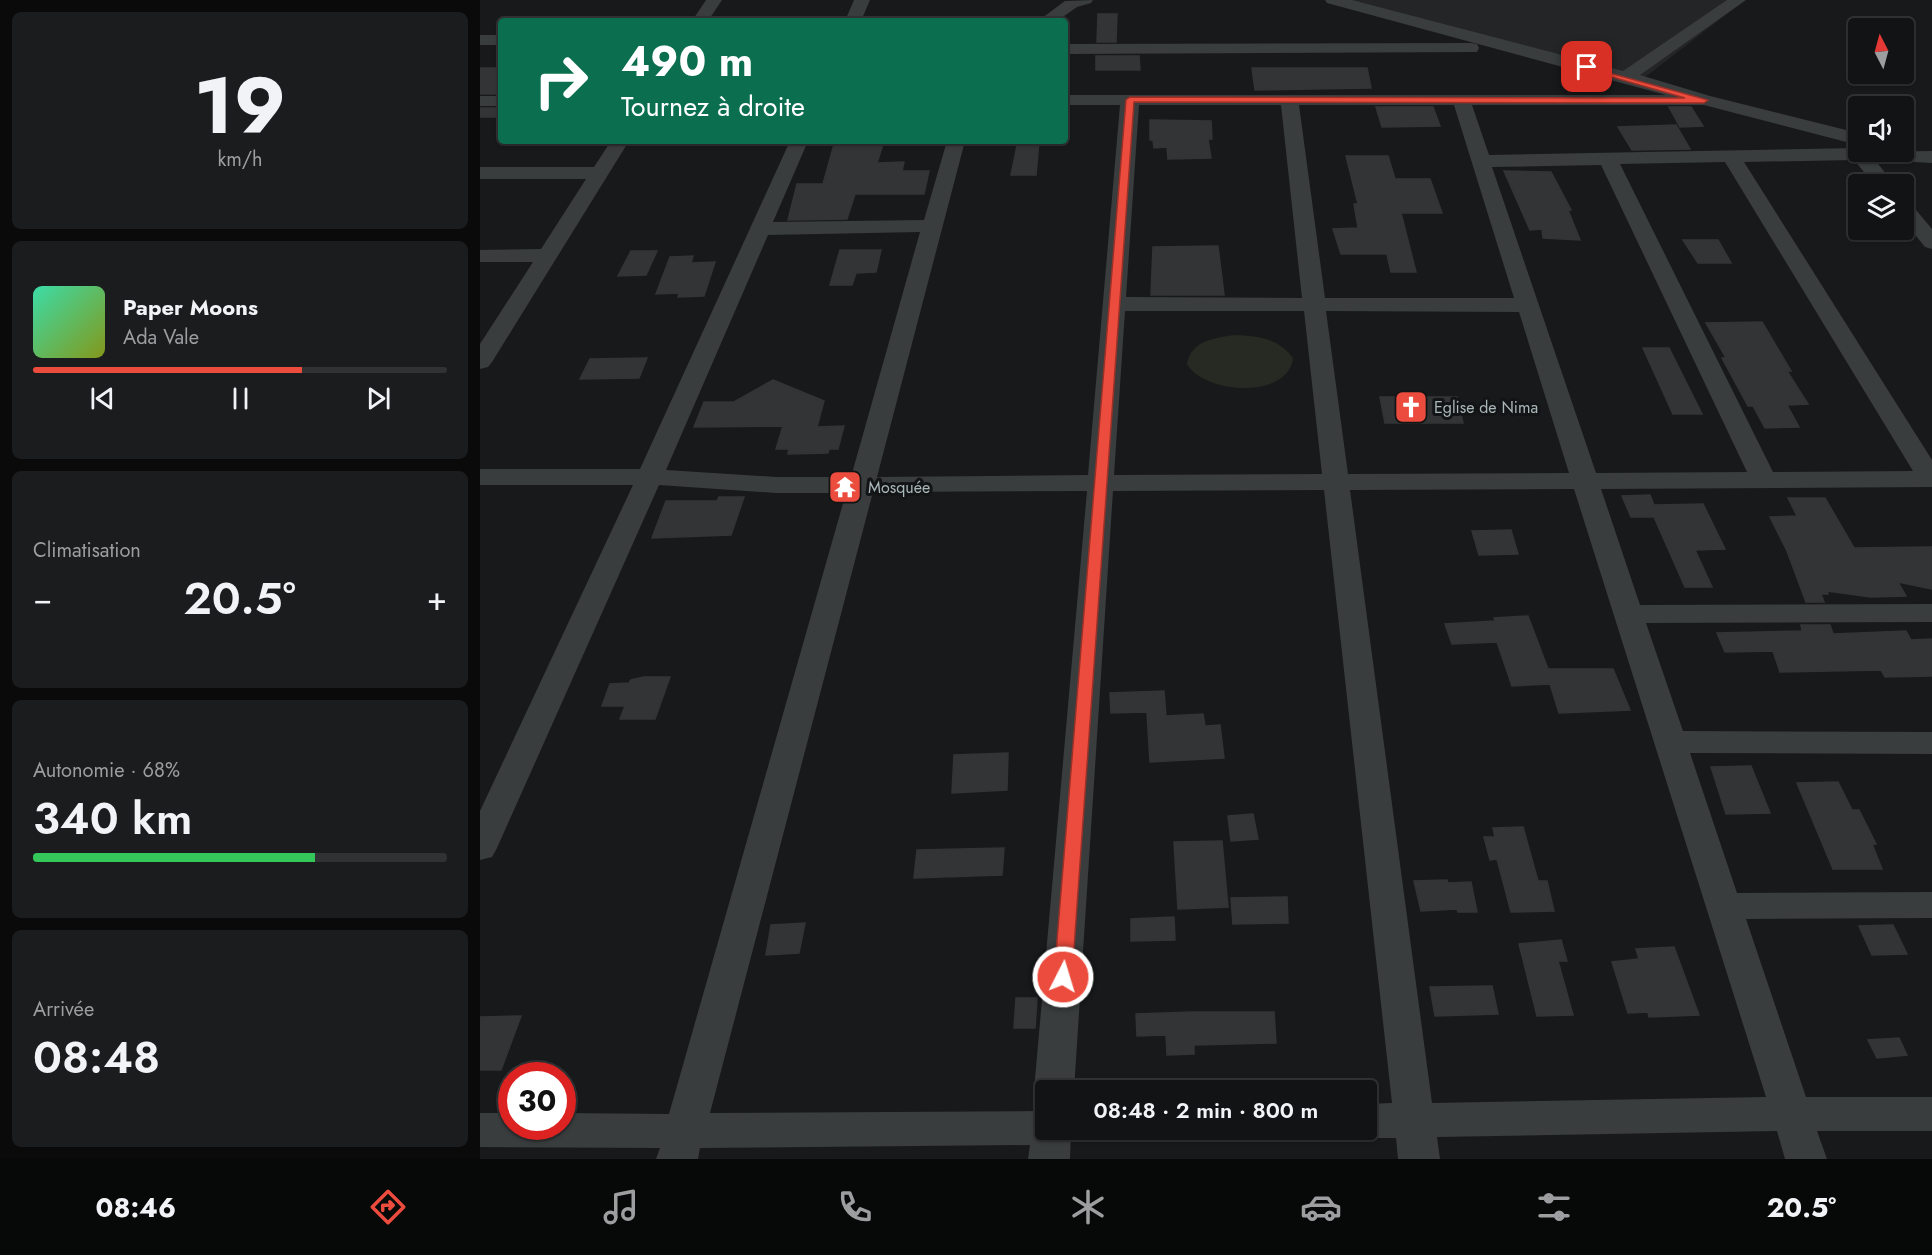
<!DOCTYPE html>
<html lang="fr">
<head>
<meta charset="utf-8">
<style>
  :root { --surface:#121314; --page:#1b1c1d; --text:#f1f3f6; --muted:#9c9ea0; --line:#313234; --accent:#ec4c3d }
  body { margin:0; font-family:Jost,sans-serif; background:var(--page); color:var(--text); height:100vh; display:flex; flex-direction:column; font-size:22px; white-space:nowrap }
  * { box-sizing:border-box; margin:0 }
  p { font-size:20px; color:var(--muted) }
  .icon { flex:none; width:33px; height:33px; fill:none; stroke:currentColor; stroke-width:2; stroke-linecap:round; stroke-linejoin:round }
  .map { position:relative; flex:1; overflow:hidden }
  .sheet { display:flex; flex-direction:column; gap:12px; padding:12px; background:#0a0a0b; width:480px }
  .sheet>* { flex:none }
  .guide { position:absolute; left:18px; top:18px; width:570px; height:126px; border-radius:6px; box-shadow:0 2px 4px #0004,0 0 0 2px var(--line); background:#0b6e4f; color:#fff; overflow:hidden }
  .needle { width:39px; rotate:354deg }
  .fabs { position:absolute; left:1368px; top:18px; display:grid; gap:12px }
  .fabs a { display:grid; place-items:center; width:66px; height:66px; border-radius:6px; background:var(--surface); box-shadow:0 2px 4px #0004,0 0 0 2px var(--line); font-size:30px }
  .speed { position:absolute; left:18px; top:1062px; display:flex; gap:12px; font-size:30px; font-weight:700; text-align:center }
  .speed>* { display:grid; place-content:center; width:78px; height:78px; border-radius:50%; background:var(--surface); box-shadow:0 2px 4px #0004,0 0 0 2px var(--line); line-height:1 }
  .speed .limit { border:9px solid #d22; background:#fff; color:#111 }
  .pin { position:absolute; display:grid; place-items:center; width:51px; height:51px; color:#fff; margin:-26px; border-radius:12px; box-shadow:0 3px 9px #0006 }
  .me { position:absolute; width:66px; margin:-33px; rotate:5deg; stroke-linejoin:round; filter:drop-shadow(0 0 4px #0008) }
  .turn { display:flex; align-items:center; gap:21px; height:126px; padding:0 24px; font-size:27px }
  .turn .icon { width:78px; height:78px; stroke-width:2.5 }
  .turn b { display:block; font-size:42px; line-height:51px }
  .big { font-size:45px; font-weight:600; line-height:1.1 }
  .sheet .tile { flex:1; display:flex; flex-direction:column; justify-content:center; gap:9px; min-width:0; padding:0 21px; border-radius:9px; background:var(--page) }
  .sheet .dial { align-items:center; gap:0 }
  .dial b { font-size:78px; line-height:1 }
  .song { display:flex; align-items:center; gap:18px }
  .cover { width:72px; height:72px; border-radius:9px; background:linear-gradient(135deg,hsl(160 70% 55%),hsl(70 70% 35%)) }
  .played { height:6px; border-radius:3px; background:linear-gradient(90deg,var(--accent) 65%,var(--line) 65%) }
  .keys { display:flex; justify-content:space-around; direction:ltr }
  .heat { display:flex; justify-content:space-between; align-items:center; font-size:33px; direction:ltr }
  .charge { height:9px; border-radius:4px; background:linear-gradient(90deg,#34c759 68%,var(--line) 0) }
  .trip { position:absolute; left:555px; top:1080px; width:342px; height:60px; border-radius:6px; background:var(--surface); box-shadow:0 2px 4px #0004,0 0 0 2px var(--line); font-weight:600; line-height:60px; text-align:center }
  .tabs { display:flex; height:96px; justify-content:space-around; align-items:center; background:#070808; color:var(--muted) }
  .tabs .icon { width:42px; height:42px }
  .tabs .selected { color:var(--accent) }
  .tabs b { font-size:27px; color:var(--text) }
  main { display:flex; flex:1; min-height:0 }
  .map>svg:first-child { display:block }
</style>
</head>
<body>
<main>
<section class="sheet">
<div class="tile dial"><b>19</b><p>km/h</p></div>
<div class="tile">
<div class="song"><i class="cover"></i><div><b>Paper Moons</b><p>Ada Vale</p></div></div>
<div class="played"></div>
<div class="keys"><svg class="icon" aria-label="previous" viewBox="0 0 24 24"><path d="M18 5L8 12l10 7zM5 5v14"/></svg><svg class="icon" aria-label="pause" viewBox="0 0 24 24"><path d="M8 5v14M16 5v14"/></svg><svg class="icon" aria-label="next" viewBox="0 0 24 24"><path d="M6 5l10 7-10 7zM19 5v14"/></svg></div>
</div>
<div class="tile"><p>Climatisation</p>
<div class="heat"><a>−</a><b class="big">20.5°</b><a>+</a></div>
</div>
<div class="tile"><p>Autonomie · 68%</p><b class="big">340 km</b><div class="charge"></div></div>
<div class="tile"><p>Arrivée</p><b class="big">08:48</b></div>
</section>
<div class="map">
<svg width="1452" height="1159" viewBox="0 0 1452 1159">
  <rect width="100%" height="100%" fill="#18191a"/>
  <path fill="#242527" d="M870,0H1265L1164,78Z"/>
  <path fill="#262a22" d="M754,335C777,336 799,338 813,358C809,399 725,395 707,364C711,341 734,338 754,335Z"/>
  <g fill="#333436" stroke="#323436" stroke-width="1.5">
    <path d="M618,14H637L636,42H617Z"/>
    <path d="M616,56H659L660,70H616Z"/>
    <rect x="0" y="68" width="21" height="26"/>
    <path d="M772,68H887L891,88L775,90Z"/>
    <path d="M896,107H953L960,126L902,127Z"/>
    <path d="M1189,107H1211L1223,126L1200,127Z"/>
    <rect x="0" y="108" width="21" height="9"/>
    <path d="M670,120L731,121L732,139H728L731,158L688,159L687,147L674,148L673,140H670Z"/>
    <path d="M1196,125L1210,149L1152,150L1138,127Z"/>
    <path d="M355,141H404L397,163L424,162L422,171H449L444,194H375L367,219L308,220L317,184H343Z"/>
    <path d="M538,141H559L556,175H531Z"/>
    <path d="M866,156H908L915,179H950L962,213H921L936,272H911L907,254H861L853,229L878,228L874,204H878Z"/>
    <path d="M1024,171L1071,172L1091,210H1088L1100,240L1063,238L1062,229L1050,230Z"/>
    <path d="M1203,240H1238L1251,263H1218Z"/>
    <path d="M738,246L744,295H671L673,247Z"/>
    <path d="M360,250H401L396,272L376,273L372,285H350Z"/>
    <path d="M151,251H177L166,275L138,276Z"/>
    <path d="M213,256L211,263L235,262L224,296L198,297L199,293L176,294L190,257Z"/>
    <path d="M1282,322L1311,371H1307L1328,404L1307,405L1319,427L1285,428L1273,406H1268L1242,358H1246L1226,323Z"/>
    <path d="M1163,348H1189L1222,414H1193Z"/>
    <path d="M167,358L159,378L100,379L110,359Z"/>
    <path d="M293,380L344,401L337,427L364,426L358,449H349L348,453L308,454L309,449H296L303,426L214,427L224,402H254Z"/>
    <path d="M900,397H977L983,423H905Z"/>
    <path d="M1170,495L1174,505L1223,504L1245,549L1215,550L1232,587H1205L1174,517H1151L1142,496Z"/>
    <path d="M239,497H264L251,535L172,538L186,501H237Z"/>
    <path d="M1308,498H1345L1374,548L1452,547V589L1418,582L1426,596L1391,597L1347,591L1348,594H1341L1344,602H1326L1307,551L1290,517L1317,516Z"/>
    <path d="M1031,530L1038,554L999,555L992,531Z"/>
    <path d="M1048,616L1068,669H1133L1150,710L1079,713L1070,684L1032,686L1017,642L972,644L965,624L1015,621L1014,618Z"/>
    <path d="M1321,625H1350L1353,634L1426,631L1431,640L1452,639V676L1405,677L1401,670L1300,672L1293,651L1245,652L1237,633L1322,631Z"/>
    <path d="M164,677H190L175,719H140L145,706H122L130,684L149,683L151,680Z"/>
    <path d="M684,691L686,716L723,714L725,726L740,725L744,758L670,762L667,712L631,713L630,693Z"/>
    <path d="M528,753L527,790L472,793L474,755Z"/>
    <path d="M1271,766L1290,813L1246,814L1231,767Z"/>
    <path d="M1358,782L1372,810H1379L1396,844H1392L1402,869H1353L1317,783Z"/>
    <path d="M773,814L778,839L751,841L748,816Z"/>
    <path d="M1043,827L1058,881H1067L1074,911L1031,912L1017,859L1010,860L1004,837H1015L1013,828Z"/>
    <path d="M742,841L748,907L698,909L694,842Z"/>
    <path d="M524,848L522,875L434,878L437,850Z"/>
    <path d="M967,880L968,883L991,882L997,912H978L977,909L941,911L934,881Z"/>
    <path d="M807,897L808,923L753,924L751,898Z"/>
    <path d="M694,917L695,940L651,941V919Z"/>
    <path d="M325,923L319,953L286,955L291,925Z"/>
    <path d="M1413,925L1427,954L1392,955L1379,926Z"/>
    <path d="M1081,940L1087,961H1078L1093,1015L1057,1016L1039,944Z"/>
    <path d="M1194,947L1219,1015L1169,1017L1168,1012L1148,1013L1132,962L1159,959L1156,949Z"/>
    <path d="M1012,986L1018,1014L955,1016L950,987Z"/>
    <path d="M536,998H557L555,1028H534Z"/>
    <path d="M712,1012H794L796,1043L714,1045V1054L687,1055L686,1035L657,1036L656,1014Z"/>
    <path d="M41,1016L21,1070H0V1017Z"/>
    <path d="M1419,1038L1427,1055L1397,1058L1388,1040Z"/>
  </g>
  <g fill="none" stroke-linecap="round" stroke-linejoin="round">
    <g fill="#393d3e" fill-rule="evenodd">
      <path d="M226,0H242L228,21H212Z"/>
      <path d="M374,0H390L381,21H365Z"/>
      <path d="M613,0L611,3L597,7L577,21H558L585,1Z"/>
      <path d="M845,0H872L1143,71L1247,0H1266L1160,75L1230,96L1378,133V145L1224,105H992L1009,155L1378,148V152L1452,151V163L1395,160L1414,184H1394L1374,160L1264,162L1452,460V487L1121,489L1160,605L1452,604V622L1166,623L1203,731L1452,732V754L1210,753L1257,893L1452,892V918L1266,919L1326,1097H1452V1131H1337L1347,1159H1305L1297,1131L957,1137L960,1159H918L916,1138H886L872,1133L870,1130H886V1104L912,1103L844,490L633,491L594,1090H566V1104L560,1102L554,1090L607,491L393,492L230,1113L566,1111V1130H591L590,1159H548L550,1145L220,1148L218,1159H176L180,1148L0,1147V1113H32V1126H82V1113L189,1114L366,493H296L179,485L17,848L12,857L0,860V811L153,485H0V469H160L310,141H328L293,222L444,220L467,141H485L397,477L608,475L640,105H585V95H1186L847,3ZM659,105H801L822,298L646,297ZM819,105H974L1034,298H845ZM1245,162L1433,471L1293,472L1140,164ZM1121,165L1267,472L1116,473L1012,167ZM440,232L371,477H296L186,470L288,235ZM645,311H824L842,474L634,475ZM846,311L1039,312L1089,473L868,474ZM1094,489L1286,1097L952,1103L870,490Z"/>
      <rect x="0" y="35" width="21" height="10"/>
      <path d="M991,43L997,44L999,48L997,52L585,54V44Z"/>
      <rect x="0" y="96" width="21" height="10"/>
      <path d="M131,141H149L12,362L8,367L0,369V344L53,262H0V250L61,249L106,179H0V167H114Z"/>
      <path d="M1424,202L1431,204L1452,229V249L1445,247L1424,221Z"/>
    </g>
  </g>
  <path fill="#ec4c3d" stroke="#993128" stroke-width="1.5" d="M1104,66L1228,100L1224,103L654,102L592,977L589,982L583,984L576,982L574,977L646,100L650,97L1205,98L1104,69Z"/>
  <defs>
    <symbol id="church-square" viewBox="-11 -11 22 22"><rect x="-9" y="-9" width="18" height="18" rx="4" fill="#ec4c3d" stroke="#131415"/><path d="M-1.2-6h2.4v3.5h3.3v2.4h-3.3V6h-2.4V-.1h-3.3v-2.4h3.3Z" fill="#fff"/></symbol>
    <symbol id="temple-square" viewBox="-11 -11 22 22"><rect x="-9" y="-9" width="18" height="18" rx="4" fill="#ec4c3d" stroke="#131415"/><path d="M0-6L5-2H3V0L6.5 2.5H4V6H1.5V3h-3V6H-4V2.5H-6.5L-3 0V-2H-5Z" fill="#fff"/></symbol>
  </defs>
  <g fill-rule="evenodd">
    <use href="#church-square" x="912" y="388" width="38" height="38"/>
    <use href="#temple-square" x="346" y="468" width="38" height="38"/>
  </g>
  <g text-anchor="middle" stroke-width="6" stroke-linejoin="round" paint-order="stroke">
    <g font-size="16" fill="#aab7b9" stroke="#131415" text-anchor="start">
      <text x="954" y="413">Eglise de Nima</text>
      <text x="388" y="493">Mosquée</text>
    </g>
  </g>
</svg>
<div class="fabs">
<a><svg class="needle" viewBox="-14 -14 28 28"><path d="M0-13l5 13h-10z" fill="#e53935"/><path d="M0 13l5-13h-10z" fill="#9c9ea0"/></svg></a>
<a><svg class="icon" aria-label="sound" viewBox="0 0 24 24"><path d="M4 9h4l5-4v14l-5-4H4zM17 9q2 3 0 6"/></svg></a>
<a><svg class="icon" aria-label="layers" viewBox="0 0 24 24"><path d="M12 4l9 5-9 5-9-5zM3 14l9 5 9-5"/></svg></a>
</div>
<div class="speed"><div class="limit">30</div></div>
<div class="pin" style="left:1107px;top:67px;background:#d93025"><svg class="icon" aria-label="arrive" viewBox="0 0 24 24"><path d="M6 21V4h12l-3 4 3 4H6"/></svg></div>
<svg class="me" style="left:583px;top:977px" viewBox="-20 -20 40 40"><circle r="17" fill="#ec4c3d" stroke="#fff" stroke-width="3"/><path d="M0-11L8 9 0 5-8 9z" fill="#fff"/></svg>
<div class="trip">08:48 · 2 min · 800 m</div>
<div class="guide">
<div class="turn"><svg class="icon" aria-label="right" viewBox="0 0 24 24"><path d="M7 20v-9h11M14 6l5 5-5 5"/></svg><div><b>490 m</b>Tournez à droite</div></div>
</div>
</div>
</main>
<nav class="tabs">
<b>08:46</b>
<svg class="icon selected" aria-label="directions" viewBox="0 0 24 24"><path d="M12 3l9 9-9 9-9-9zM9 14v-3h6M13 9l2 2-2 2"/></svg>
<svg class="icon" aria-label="music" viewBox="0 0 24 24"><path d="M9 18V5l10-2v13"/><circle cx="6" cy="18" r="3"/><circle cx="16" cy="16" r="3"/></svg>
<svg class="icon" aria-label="phone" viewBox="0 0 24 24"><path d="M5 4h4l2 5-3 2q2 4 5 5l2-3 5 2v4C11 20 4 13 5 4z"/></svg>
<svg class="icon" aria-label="climate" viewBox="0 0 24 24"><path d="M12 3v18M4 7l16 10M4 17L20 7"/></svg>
<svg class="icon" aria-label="car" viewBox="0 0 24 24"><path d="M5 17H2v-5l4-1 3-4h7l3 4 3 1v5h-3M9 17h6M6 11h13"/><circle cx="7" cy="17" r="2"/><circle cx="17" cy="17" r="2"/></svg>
<svg class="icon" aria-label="filters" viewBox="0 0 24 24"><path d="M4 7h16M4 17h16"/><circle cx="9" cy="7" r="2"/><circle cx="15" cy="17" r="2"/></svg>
<b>20.5°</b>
</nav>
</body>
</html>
